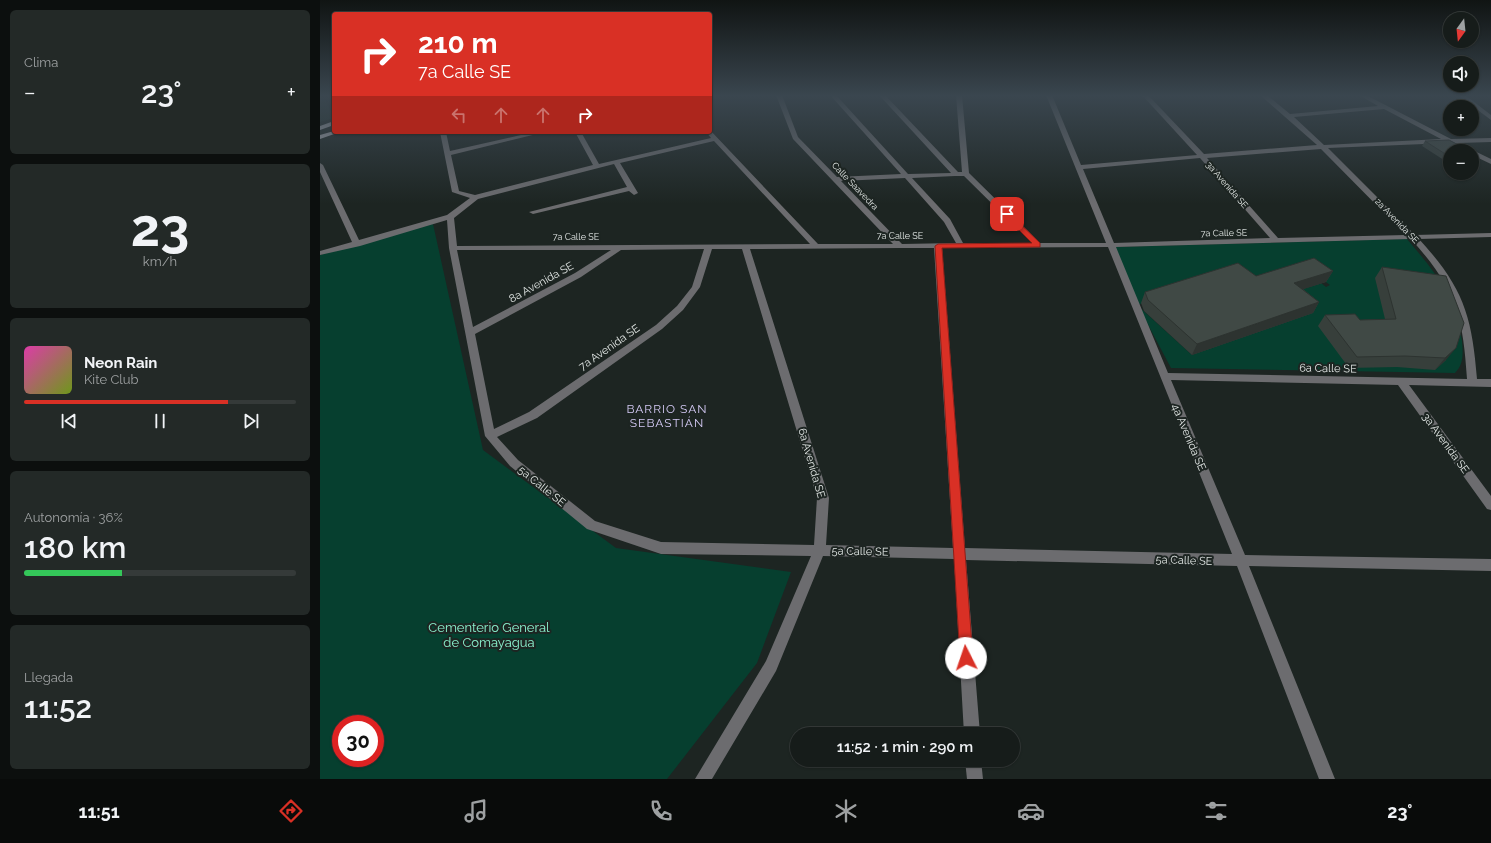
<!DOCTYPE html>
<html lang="es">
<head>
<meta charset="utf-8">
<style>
  :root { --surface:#161c1a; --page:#232927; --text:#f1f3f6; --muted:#9ea1a2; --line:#353a39; --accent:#d93025 }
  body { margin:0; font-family:Raleway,sans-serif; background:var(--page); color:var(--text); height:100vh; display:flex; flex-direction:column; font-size:15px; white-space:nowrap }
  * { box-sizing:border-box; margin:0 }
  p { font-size:13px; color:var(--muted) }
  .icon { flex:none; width:22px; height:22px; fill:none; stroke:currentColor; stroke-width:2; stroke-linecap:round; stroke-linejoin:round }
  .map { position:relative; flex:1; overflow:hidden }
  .panel { display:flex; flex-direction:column; gap:10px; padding:10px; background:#0c0f0e; width:320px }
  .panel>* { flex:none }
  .banner { position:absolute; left:12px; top:12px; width:380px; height:122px; border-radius:4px; box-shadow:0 1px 3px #0004,0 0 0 1px var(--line); background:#d93025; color:#fff; overflow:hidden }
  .needle { width:26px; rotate:195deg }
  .controls { position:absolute; left:1123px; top:12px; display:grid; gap:8px }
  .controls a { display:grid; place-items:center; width:36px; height:36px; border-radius:50%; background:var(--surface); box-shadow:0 1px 3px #0004,0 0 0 1px var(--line); font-size:20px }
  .speed { position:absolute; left:12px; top:715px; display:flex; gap:8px; font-size:20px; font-weight:700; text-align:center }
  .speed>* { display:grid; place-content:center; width:52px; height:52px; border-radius:50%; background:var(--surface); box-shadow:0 1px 3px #0004,0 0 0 1px var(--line); line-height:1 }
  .speed .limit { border:6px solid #d22; background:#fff; color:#111 }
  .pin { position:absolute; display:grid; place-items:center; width:34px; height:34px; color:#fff; margin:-17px; border-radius:8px; box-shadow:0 2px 6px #0006 }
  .me { position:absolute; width:44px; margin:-22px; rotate:356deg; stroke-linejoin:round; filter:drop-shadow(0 0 3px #0008) }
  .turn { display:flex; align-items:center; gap:14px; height:84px; padding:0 20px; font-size:18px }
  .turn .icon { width:52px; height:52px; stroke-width:2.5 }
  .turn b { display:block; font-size:28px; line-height:34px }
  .lanes { display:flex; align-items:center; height:38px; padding:0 20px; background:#0003; justify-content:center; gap:20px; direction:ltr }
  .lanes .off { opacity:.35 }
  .big { font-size:30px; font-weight:600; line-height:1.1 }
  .panel .card { flex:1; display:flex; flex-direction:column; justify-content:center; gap:6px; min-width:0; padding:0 14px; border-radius:6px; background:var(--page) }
  .panel .dial { align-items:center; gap:0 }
  .dial b { font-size:52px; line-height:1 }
  .song { display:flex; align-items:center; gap:12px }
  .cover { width:48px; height:48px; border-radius:6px; background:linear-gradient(135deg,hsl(320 70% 55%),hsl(80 70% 35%)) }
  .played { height:4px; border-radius:2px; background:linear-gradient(90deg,var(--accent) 75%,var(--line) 75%) }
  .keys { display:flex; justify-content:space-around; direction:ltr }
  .heat { display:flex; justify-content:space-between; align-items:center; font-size:22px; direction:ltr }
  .charge { height:6px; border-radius:3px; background:linear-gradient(90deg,#34c759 36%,var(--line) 0) }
  .trip { position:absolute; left:470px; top:727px; width:230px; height:40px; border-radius:20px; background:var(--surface); box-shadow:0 1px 3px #0004,0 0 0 1px var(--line); font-weight:600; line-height:40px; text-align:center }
  .menu { display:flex; height:64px; justify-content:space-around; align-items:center; background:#090b0a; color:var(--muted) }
  .menu .icon { width:28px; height:28px }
  .menu .on { color:var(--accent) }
  .menu b { font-size:18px; color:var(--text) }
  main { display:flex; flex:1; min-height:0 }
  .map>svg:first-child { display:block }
</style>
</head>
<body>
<main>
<section class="panel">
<div class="card"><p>Clima</p>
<div class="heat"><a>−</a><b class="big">23°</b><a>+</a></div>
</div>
<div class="card dial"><b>23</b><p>km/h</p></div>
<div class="card">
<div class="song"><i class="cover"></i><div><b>Neon Rain</b><p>Kite Club</p></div></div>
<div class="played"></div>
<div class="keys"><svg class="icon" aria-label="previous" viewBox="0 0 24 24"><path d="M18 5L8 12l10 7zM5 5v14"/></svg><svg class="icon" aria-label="pause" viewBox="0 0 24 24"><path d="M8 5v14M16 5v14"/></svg><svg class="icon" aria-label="next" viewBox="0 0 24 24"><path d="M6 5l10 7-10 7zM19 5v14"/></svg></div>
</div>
<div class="card"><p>Autonomía · 36%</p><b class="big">180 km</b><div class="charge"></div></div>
<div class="card"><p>Llegada</p><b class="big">11:52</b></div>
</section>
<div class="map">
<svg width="1171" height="779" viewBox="0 0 1171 779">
  <rect width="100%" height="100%" fill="#1d2522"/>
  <path fill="#21302a" d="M0,95H3L14,118L0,122Z"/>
  <g fill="#063f2f" fill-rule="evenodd">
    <path d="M113,224L163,450L296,548L471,572L437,663L347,779H0V255ZM21,724H55V758H21Z"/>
    <path d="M1087,239C1116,273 1135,296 1142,341C1143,353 1144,364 1135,373L851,368L817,304L795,247ZM986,268L1010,285L1006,287L1001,283L968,294L872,355L817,305L913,274L930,287Z"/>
  </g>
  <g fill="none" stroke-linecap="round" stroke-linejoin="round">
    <g fill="#6c6c6f" fill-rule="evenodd">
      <path d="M456,95H462L478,137L517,177L581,174L510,95H516L588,174L631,173L559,95H565L638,172H642L636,95H642L649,173L720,243H786L726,95H732L761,165L877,155L822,95H828L884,154L997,145L940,95H947L970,114L1058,106L1039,95H1046L1131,139L1171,138V142L1138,143L1171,159V164L1152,155V151H1144L1128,143L1008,148L1095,235L1171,233V237L1099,239C1143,287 1152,315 1157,379H1171V387L1089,385L1171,496V510L1167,509L1078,385L851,380L925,555L1171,559V571L929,566L1015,779H999L917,566L646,560L660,734H644L634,559L503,556L456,671L392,779H375L446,661L491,556L341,554L267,529L190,466L165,436L129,248L127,220L40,246L0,255V251L32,242L0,172V163L3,165L39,240L127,215L150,198L132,192L120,132H126L130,151L214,132H225L131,155L139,191L155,195L273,165L255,132H261L279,164L391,138L386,132H390V130L498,244H573L473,139ZM1064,109L1121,139L1004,145L974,117ZM394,141L490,244L137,246L134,218L158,199L294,164L307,187L209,212L213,214L309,191L314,195L318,193L300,163ZM1001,149L1086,235L958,238L887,158ZM880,158L950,238L794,243L763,169ZM635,176H644L712,243H643L630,219L592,178ZM585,178L624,222L636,243L582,244L521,181ZM1091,239C1135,288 1143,314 1147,379L848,373L796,247ZM788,247L912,554L645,548L622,248ZM580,248H614L633,548L506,545L509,498L430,249ZM384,249L372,287L357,306L336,325L209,412L174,429L155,334L261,277L301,250ZM392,249H422L497,498L494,545L341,542L275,521L198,460L177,437L217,418L342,329L363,310L380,287ZM137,250H291L255,273L153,327Z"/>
      <path d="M1138,95H1145L1171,115V120Z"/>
      <path d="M645,760H661L663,779H647Z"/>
    </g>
    <g fill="#b6b5bc" fill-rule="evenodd">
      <path d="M14,121V125L0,130V126Z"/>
      <path d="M14,131L20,132L0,139V135Z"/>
    </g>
  </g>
  <g fill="#373f3b">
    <path d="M1105,141L1130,151V162H1127L1102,146Z"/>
    <path d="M1152,152L1157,155L1153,160H1152Z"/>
    <path d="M1062,267L1126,360L1115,370L1077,367L1029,368L998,326L1005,315L1040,320L1065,319L1055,278Z"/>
    <path d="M1013,271L1006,282L983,289L999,302L993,313L872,355L824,311L821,303L825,292L936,276Z"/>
  </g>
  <g fill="#2d3330">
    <path d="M1013,271L1006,282L968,294L974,283Z"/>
    <path d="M999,302L993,313L872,355L877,344Z"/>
    <path d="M1136,348L1126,360L1115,370L1125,358Z"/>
  </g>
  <g fill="#404945" stroke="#2d3330">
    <path d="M1129,140L1150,151H1130V157L1105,141Z"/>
    <path d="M1152,152L1157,155H1152Z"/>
    <path d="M994,258L1013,271L974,283L999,302L877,344L828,300L825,292L918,263L936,276Z"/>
    <path d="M1062,267L1126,276L1144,323L1136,348L1125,358L1085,356L1037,357L1005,315L1035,314L1040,320L1076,319Z"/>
  </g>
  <linearGradient id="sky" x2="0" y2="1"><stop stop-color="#101413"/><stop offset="0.47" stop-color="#3a464f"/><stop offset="1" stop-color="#3a464f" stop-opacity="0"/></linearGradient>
  <rect width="1171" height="204" fill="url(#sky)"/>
  <path fill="#d93025" stroke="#8d1f18" d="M685,213H689L720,243V247L622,248L653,658L651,663L646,665L642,663L640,658L615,246L618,244L712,243L685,216Z"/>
  <g text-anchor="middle" stroke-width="4" stroke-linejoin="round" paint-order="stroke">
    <g font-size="9" fill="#e2e7e5" stroke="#1d2522">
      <text transform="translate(907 185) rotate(49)" y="3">3a Avenida SE</text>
      <text transform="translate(535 186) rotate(46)" y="3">Calle Saavedra</text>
      <text transform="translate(1077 221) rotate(46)" y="3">2a Avenida SE</text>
      <text transform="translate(904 233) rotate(-1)" y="3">7a Calle SE</text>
      <text x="580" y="239">7a Calle SE</text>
      <text x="256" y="240">7a Calle SE</text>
    </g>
    <g font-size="11" fill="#e2e7e5" stroke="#1d2522">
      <text transform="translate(221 282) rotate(-29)" y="4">8a Avenida SE</text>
      <text transform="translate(289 347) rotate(-35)" y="4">7a Avenida SE</text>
      <text transform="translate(1008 368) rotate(1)" y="4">6a Calle SE</text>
      <text transform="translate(869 437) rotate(67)" y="4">4a Avenida SE</text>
      <text transform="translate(1126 443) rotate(54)" y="4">3a Avenida SE</text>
      <text transform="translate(492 463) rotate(74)" y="4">6a Avenida SE</text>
      <text transform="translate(222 486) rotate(39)" y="4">5a Calle SE</text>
      <text transform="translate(540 551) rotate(1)" y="4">5a Calle SE</text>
      <text transform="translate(864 560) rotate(2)" y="4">5a Calle SE</text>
    </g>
    <g font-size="12" letter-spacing="1" fill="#d4caf5" stroke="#1d2522">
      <text x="347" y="413">BARRIO SAN<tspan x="347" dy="14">SEBASTIÁN</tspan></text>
    </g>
    <g font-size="13" fill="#8bf3cf" stroke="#1d2522">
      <text x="169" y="632">Cementerio General<tspan x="169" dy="15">de Comayagua</tspan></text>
    </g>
  </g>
</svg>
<div class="controls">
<a><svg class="needle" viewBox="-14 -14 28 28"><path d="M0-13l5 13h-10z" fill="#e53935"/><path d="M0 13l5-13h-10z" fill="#9ea1a2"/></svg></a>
<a><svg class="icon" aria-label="sound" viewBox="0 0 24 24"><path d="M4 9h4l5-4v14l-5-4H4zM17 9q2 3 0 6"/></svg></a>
<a>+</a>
<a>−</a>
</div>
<div class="speed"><div class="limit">30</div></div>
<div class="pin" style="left:687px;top:214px;background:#d93025"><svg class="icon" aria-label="arrive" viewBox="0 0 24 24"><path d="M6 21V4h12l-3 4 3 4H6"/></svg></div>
<svg class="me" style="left:646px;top:658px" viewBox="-20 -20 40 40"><circle r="19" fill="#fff"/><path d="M0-13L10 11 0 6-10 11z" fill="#d93025"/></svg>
<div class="trip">11:52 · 1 min · 290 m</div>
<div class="banner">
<div class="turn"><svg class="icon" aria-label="right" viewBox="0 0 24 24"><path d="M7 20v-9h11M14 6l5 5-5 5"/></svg><div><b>210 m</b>7a Calle SE</div></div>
<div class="lanes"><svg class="icon off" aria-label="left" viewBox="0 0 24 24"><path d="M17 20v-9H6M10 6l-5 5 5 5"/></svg><svg class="icon off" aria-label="ahead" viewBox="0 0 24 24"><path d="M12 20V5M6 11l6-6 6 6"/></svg><svg class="icon off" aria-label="ahead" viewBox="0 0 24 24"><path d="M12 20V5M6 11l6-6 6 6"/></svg><svg class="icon" aria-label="right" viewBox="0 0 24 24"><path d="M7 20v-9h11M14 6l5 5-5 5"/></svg></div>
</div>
</div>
</main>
<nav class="menu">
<b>11:51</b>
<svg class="icon on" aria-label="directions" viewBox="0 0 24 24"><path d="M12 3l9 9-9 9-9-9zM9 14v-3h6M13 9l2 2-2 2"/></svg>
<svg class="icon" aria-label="music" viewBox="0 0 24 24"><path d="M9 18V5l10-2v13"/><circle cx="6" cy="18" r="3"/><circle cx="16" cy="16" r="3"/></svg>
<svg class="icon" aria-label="phone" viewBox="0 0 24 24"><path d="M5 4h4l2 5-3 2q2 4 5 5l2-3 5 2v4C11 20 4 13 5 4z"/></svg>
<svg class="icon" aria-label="climate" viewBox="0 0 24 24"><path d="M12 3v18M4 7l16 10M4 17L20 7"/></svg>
<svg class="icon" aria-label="car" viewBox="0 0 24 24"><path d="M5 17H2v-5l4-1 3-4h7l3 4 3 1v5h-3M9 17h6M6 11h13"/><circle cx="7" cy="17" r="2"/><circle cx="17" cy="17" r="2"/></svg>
<svg class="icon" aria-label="filters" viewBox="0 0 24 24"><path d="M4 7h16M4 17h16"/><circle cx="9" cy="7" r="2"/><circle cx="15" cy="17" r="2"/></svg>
<b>23°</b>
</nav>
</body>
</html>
